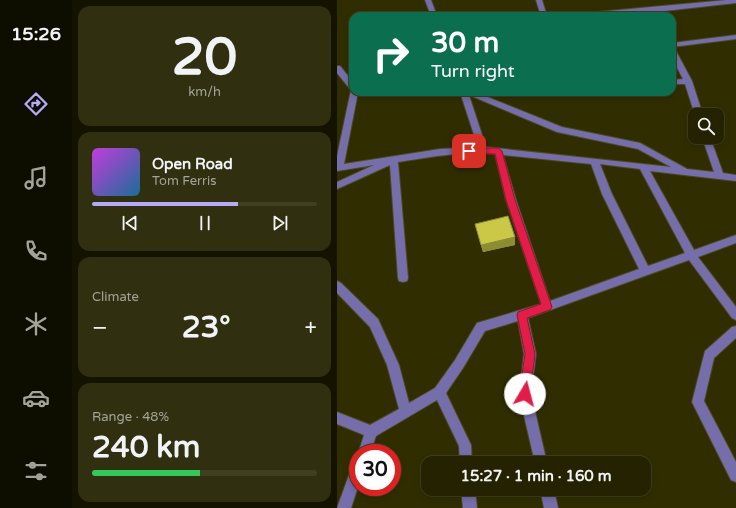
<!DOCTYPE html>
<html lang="en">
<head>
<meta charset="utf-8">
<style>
  :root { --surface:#242200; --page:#302f0f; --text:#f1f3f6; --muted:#a3a499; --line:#413f22; --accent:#b4acf9 }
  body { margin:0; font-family:"Varela Round",sans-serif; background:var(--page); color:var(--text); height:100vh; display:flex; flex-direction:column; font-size:15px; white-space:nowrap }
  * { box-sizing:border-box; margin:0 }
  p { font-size:13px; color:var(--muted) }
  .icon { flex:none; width:22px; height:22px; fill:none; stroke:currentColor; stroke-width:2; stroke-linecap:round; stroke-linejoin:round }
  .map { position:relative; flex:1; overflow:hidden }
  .drawer { display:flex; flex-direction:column; gap:6px; padding:6px; background:#141300; width:265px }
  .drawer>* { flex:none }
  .top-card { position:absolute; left:12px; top:12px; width:327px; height:84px; border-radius:12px; box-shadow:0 2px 6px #0003,0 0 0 1px var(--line); background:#0b6e4f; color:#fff; overflow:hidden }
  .fabs { position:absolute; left:351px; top:108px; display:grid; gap:8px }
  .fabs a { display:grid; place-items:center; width:36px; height:36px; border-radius:8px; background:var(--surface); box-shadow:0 2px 6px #0003,0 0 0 1px var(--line); font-size:20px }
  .speed { position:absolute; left:12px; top:444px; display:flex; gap:8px; font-size:20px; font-weight:700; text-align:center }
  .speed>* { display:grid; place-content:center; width:52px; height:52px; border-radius:50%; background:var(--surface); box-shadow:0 2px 6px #0003,0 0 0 1px var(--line); line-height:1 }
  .speed .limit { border:6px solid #d22; background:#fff; color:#111 }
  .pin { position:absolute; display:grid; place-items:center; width:34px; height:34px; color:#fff; margin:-17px; border-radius:8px; box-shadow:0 2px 6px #0006 }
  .me { position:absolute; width:44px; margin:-22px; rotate:8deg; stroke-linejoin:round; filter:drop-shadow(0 0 3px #0008) }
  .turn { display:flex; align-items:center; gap:14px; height:84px; padding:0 16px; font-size:18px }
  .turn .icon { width:52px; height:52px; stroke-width:2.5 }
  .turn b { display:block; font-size:28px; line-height:34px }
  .big { font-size:30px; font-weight:800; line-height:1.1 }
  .drawer .tile { flex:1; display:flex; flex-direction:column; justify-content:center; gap:6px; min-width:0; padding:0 14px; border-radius:12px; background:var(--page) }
  .drawer .dial { align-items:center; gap:0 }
  .dial b { font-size:52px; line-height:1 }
  .song { display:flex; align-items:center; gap:12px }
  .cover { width:48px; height:48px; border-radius:6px; background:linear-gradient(135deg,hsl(290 70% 55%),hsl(200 70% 35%)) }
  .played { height:4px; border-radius:2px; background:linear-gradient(90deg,var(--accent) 65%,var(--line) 65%) }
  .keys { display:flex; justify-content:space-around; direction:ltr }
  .heat { display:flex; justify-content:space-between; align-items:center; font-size:22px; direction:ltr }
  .charge { height:6px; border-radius:3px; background:linear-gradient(90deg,#34c759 48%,var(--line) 0) }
  .trip { position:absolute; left:84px; top:456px; width:230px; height:40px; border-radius:12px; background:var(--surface); box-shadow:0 2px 6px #0003,0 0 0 1px var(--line); font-weight:800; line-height:40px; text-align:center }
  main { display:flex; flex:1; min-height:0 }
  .dock { display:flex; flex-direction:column; width:72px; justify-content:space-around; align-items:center; background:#0e0e00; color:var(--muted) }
  .dock .icon { width:28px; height:28px }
  .dock .selected { color:var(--accent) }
  .dock b { font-size:18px; color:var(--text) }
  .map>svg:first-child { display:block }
</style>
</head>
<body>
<main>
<nav class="dock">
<b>15:26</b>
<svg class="icon selected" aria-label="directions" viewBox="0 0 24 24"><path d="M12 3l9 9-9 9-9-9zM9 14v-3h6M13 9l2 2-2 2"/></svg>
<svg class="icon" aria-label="music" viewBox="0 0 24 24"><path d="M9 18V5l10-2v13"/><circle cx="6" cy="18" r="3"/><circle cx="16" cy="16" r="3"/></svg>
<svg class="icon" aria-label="phone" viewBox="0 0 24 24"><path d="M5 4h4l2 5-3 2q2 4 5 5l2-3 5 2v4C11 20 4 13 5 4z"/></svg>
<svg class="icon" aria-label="climate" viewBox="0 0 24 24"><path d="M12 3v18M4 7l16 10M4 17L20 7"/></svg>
<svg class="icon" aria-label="car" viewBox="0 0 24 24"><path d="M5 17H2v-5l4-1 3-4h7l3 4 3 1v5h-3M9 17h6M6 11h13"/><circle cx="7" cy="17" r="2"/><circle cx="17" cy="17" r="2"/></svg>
<svg class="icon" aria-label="filters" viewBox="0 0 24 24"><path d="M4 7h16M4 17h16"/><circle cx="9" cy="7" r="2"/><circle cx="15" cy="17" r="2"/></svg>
</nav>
<section class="drawer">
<div class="tile dial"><b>20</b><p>km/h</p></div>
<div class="tile">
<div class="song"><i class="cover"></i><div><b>Open Road</b><p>Tom Ferris</p></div></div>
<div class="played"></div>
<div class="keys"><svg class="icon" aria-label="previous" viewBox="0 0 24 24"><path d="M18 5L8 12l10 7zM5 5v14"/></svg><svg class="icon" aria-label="pause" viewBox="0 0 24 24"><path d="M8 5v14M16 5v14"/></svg><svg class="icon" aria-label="next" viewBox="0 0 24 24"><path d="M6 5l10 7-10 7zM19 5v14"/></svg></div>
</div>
<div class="tile"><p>Climate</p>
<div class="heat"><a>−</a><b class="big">23°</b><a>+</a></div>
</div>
<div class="tile"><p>Range · 48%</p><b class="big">240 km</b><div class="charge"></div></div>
</section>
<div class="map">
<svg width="399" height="508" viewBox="0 0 399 508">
  <rect width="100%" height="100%" fill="#302e00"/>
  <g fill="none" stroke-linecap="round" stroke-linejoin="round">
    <defs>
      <g id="minor">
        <path d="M88,0H94L100,16H94Z"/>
        <path d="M199,0H205L210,16H204Z"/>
        <path d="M390,0H399V3L318,12L320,16H314L312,12L263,16H235L238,14Z"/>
        <path d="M399,35V39L335,47V43Z"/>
        <path d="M335,49L339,51L355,81L366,115H358L348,84H335V80L346,79L335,58Z"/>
        <path d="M0,66H3L16,82V89H13L0,73Z"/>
        <path d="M14,90H16V92H21L7,164L103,149L141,147L123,92H138L225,127L303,143L350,169L377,172L365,137H373L386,173L399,175V181L313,171L357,250L399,235V243L361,257L399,307V320L395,318L352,260L191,318L199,354L194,394L210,463H198L182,394L187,354L181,321L148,331L126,368L109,393L134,445L135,463H123L122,446L100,400L39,436L33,453L21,454L27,435L0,424V412L33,425L62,409L50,365L33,327L0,293V281L4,283L41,319L62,365L72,403L98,388L118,360L140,323L204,304L169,200L158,154C125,151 93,157 61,162L71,278L70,281L66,282L62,281L61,278L53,165L0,189V182L37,165L0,171V156ZM132,95L220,132L301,149L334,167L149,147ZM166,155L254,164L265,194L302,269L213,301L179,200ZM263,164L303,169L348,253L311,266L275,194Z"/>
        <path d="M399,326V338L377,358L367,401L399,462V482L394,480L355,402L368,351L395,327Z"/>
        <path d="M21,463V487L14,508H0L16,464Z"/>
        <path d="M124,489H138L140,508H126Z"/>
        <path d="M203,489H217L221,508H207Z"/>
      </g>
    </defs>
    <use href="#minor" stroke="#4c4a1e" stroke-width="2"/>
    <use href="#minor" fill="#756eab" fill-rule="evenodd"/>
  </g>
  <path fill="#afac3e" d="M138,224L178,245L146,252Z"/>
  <path fill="#8e8c32" d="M178,237V245L146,252L144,245Z"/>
  <path fill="#cbc848" stroke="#8e8c32" d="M171,216L178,237L144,245L138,224Z"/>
  <path fill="#e11d48" stroke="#92132f" d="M132,148H161L165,151L178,200L215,307L213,310L190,318L198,354L193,394L191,397L188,399L184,397L182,394L188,354L180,315L181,312L204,304L169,200L158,154L129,153L128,151Z"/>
</svg>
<div class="fabs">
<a><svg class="icon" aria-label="search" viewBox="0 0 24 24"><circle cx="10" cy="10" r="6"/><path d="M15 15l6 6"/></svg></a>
</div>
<div class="speed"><div class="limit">30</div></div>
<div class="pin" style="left:132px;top:151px;background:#d93025"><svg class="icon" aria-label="arrive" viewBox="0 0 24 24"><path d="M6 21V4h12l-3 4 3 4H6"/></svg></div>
<svg class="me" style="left:188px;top:394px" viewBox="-20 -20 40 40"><circle r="19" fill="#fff"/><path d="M0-13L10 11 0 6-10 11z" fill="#e11d48"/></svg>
<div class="trip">15:27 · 1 min · 160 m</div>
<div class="top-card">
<div class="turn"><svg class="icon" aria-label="right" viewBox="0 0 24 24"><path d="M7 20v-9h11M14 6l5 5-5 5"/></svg><div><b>30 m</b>Turn right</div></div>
</div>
</div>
</main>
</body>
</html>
